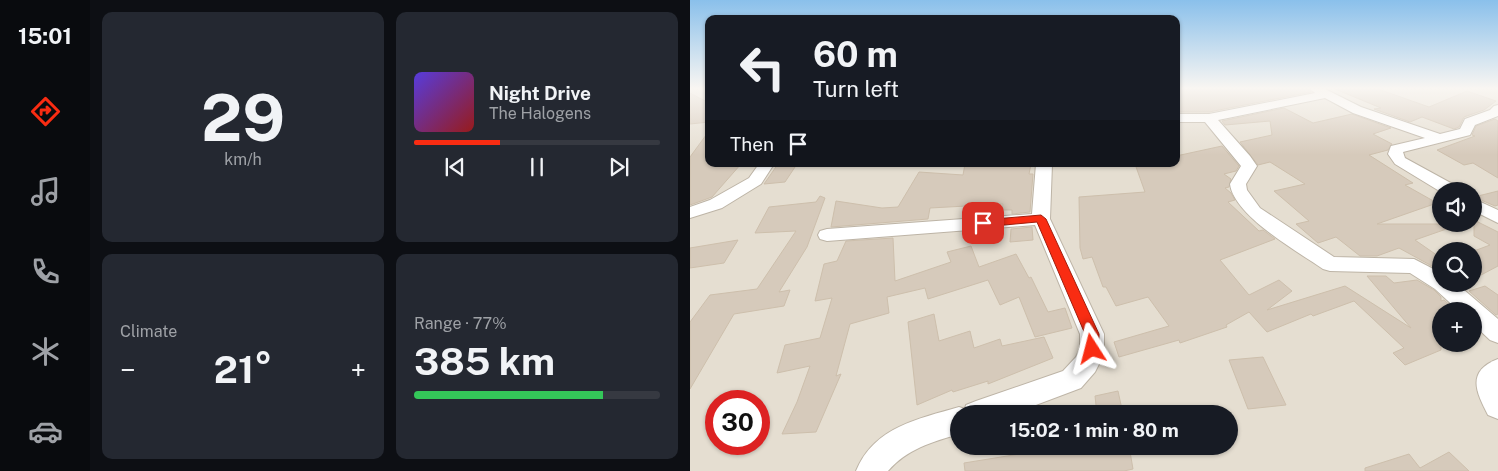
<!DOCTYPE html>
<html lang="en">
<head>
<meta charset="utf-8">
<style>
  :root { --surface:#171b24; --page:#242831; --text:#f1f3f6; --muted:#9ea1a6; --line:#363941; --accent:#f92c12 }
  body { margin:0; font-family:"Public Sans",sans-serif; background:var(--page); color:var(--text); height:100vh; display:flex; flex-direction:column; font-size:19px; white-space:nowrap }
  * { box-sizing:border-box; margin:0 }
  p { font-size:16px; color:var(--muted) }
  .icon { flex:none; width:28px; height:28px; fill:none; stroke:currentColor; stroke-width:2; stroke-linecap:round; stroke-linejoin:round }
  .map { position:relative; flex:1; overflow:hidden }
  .panel { display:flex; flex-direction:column; gap:12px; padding:12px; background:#0d0f14; width:600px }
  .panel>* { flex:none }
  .top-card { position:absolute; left:15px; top:15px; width:475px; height:152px; border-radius:10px; box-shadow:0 1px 4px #0004; background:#171b24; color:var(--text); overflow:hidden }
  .controls { position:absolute; left:742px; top:182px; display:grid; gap:10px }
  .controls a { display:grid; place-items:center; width:50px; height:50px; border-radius:50%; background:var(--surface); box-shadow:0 1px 4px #0004; font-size:25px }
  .speed { position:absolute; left:15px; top:390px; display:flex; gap:10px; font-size:25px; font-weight:700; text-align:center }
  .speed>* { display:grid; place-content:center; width:65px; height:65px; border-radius:50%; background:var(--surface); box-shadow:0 1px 4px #0004; line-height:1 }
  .speed .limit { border:8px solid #d22; background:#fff; color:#111 }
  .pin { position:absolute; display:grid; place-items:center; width:42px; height:42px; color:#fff; margin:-21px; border-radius:10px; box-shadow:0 2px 8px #0006 }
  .me { position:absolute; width:55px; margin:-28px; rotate:351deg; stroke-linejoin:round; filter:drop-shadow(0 0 4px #0008) }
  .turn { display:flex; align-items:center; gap:18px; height:105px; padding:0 25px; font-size:22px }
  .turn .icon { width:65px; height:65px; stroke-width:2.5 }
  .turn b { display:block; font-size:35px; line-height:42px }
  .then { display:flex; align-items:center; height:48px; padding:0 25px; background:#0003; gap:10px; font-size:19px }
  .big { font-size:38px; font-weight:700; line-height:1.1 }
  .panel .card { flex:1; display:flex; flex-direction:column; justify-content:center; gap:8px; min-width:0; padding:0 18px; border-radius:10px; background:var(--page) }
  .panel .dial { align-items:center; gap:0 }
  .dial b { font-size:65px; line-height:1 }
  .song { display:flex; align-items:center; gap:15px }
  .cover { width:60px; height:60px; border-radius:8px; background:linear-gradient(135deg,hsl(250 70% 55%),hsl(0 70% 35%)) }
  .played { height:5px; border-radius:2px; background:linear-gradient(90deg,var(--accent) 35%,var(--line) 35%) }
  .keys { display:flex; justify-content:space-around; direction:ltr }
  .heat { display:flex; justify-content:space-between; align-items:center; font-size:28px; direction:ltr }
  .charge { height:8px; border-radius:4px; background:linear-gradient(90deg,#34c759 77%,var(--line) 0) }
  .panel .tiles { flex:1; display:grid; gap:12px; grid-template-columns:repeat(2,1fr) }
  .trip { position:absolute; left:260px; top:405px; width:288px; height:50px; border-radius:25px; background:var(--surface); box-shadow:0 1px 4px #0004; font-weight:700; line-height:50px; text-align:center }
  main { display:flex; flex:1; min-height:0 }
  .tabs { display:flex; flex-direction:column; width:90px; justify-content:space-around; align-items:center; background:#090b0e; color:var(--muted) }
  .tabs .icon { width:35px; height:35px }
  .tabs .selected { color:var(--accent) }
  .tabs b { font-size:22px; color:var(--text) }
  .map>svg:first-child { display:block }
</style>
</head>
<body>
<main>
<nav class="tabs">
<b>15:01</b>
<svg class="icon selected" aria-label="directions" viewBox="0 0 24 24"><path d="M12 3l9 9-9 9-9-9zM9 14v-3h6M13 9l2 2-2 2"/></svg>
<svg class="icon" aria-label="music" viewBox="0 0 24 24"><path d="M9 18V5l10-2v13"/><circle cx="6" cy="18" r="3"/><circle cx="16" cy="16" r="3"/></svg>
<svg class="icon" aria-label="phone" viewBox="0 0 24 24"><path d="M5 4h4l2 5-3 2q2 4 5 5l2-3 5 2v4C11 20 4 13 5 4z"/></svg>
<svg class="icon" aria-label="climate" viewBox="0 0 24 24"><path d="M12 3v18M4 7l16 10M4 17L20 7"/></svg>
<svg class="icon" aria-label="car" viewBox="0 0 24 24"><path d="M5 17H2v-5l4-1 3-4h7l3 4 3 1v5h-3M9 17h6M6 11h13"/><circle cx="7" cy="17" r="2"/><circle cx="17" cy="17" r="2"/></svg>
</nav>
<section class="panel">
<div class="tiles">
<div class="card dial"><b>29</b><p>km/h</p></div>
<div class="card">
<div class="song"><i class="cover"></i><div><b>Night Drive</b><p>The Halogens</p></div></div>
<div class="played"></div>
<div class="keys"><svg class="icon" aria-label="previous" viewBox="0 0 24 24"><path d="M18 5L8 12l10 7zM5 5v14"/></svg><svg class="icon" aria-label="pause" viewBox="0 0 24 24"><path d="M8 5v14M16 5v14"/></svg><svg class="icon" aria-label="next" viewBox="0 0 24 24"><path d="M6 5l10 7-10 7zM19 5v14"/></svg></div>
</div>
<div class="card"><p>Climate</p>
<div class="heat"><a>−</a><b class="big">21°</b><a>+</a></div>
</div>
<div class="card"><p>Range · 77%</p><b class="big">385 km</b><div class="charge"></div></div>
</div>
</section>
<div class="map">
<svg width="808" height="471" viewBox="0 0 808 471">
  <rect width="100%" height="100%" fill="#f1ece3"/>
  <path fill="#e5ded1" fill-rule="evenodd" d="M0,89H19V164H486V89H808V471H0ZM751,191H784V224H751ZM751,251H784V284H751ZM751,311H784V344H751ZM26,401H69V444H26ZM269,414H539V446H269Z"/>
  <g fill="#d6cabb" stroke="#cdbfac">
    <path d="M486,89H618L621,92L519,112H486Z"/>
    <path d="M645,89H688L739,107L777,91L806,101L794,110L774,117L769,127L764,129L732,117L720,122L684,109L691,108Z"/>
    <path d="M0,93L19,103V122L0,124Z"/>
    <path d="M594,108L623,123L662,114L701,128L683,134L702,144L698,150L679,155L723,183L715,185L747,203L687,224H764L765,226L725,240L751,258V271L709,248L687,256H670L646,237L628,243L606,224L619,221L584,191L615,184L580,162L568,165L550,142L582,135L580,121L535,125L532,121Z"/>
    <path d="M805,119L808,121V178L783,163L774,165L747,150L785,136L782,135L786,126Z"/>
    <path d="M19,131V164H51L22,197L0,205V157Z"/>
    <path d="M532,146L549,166L546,171L534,174L541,179L539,187L535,188L541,193L545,200L538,202L569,231L573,230L585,239L530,260L559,295L589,280L602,291L577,310L655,286L721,328L677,276H696L704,283L727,280L744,290L751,297V301L754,300L766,311H751V350L715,365L703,353L714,348L664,301L623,316L621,314L577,332L559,312L536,325L537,327L490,343L489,340L429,357L424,342L479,326L458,297L426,306L416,287H413L402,257L393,259L390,248L389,197L455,192L445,164H486V156Z"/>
    <path d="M88,164H107L95,182L74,184Z"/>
    <path d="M275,164H341L339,174H343L340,212L322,214V210H312L313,204L240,208L238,219L141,227L146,201L192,208L208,207L229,172L273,175Z"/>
    <path d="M808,191V205L805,206L784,197Z"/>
    <path d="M130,196L135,198L117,247L89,292L100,290L94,306L44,314L0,389V322L20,295L67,289L106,231L65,233L79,207L126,202Z"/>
    <path d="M784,220L808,232V266L791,275L784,270V251L800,245L784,236Z"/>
    <path d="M342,227L343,240L320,242L321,229Z"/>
    <path d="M203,238L205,281L261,262L257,252L281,246L289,267L326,254L339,278L341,277L358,312L375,308L382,328L345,337L329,297L310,305L298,280L238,299L235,288L197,297L199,313L160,324L146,376L151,374L126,432L92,434L107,402L120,366L87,373L95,345L130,338L142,298L125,301L134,264L147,261L156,241Z"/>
    <path d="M48,240L34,263L0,268V248Z"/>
    <path d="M795,286L808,295V314L806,315L779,291Z"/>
    <path d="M244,314L249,341L280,331L284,348L310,339L312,346L354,337L363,358L298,384V381L263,392L262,390L227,405L218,322Z"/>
    <path d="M573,357L596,405L558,409L539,360Z"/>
    <path d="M428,391L433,414H407L405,396Z"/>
    <path d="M341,446H439L443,469L434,471H275L274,463L342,452Z"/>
    <path d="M759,452L779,471H675V468L719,454L730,468Z"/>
  </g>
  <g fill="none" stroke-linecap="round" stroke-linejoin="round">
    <defs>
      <g id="minor">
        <path d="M620,89H635L671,107L750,134L770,129L775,119L800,110L804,106L808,105V116L785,125L780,135L713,152L715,158L768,187L770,191L751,192L705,164L698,154L701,146L735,138L663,113L635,98L528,120L560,156L567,166L556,184L557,190L570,208L644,257L724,259L751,273V284H767L808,319V343L800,340L784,325V311H769L745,289L720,273L640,271L633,269C607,251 544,216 540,184L551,166L515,122H486V114H519L625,93Z"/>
        <path d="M69,164H84L71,184L32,208L0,218V207L20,200L59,178Z"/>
        <path d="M346,164H362L360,219L414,334V349L409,364L405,372L391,388L322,414H269V434C242,442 217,449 198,471H166C184,427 228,419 269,407L275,409L276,405L286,401L373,371L386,357L390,349V334L345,225L137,241L130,239L128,235L130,231L137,229L342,214Z"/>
        <path d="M784,199L808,210V223L784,211Z"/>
        <path d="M808,359V419L798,415C786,392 776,371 808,359Z"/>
      </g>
    </defs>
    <use href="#minor" stroke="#bdb4a6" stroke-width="2"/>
    <use href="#minor" fill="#fff" fill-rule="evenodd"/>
  </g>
  <linearGradient id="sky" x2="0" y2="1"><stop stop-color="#8ac0eb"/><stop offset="0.57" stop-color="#f9f6f2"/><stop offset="1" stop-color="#f9f6f2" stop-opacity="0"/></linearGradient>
  <rect width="808" height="155" fill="url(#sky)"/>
  <path fill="#f92c12" stroke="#a21d0c" d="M351,215L356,219L409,334V349L407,354L402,355L397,354L395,349V334L347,222L293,227L287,223L293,220Z"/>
</svg>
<div class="controls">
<a><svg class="icon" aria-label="sound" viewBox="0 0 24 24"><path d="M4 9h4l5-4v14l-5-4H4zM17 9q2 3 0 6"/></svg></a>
<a><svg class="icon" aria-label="search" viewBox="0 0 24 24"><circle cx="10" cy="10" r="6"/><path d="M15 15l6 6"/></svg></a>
<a>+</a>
</div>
<div class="speed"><div class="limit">30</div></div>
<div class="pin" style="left:293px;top:223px;background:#d93025"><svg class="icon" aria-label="arrive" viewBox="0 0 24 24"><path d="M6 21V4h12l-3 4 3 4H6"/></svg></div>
<svg class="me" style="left:402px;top:349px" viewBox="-20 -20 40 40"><path d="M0-17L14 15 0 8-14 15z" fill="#f92c12" stroke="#fff" stroke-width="4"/></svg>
<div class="trip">15:02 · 1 min · 80 m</div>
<div class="top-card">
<div class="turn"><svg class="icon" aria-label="left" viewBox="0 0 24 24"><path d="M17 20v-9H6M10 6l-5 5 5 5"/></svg><div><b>60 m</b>Turn left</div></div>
<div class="then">Then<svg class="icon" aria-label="arrive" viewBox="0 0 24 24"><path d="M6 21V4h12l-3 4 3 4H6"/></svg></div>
</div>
</div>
</main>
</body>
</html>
